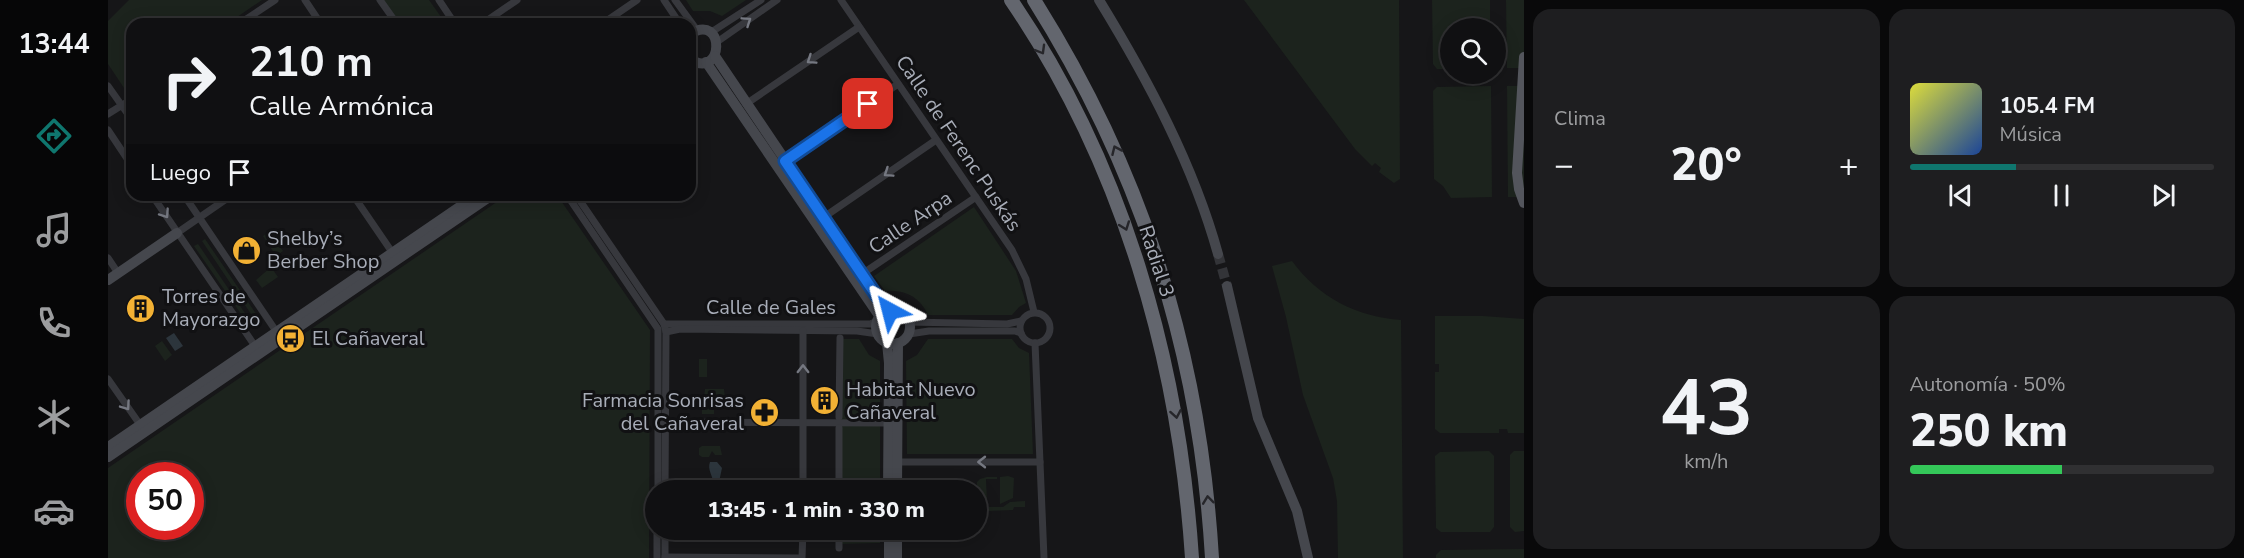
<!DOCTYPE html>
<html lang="es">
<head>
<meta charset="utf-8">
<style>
  :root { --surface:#101012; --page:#1e1e20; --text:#f1f3f6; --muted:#9c9d9f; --line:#303032; --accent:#0f766e }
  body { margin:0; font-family:"Nunito Sans",sans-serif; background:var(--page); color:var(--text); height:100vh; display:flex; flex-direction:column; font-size:22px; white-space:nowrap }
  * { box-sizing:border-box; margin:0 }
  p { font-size:20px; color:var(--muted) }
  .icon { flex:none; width:33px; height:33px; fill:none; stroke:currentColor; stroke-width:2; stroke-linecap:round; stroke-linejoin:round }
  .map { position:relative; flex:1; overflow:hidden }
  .drawer { display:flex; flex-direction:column; gap:9px; padding:9px; background:#09090a; width:720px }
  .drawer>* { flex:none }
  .guide { position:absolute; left:18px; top:18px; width:570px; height:183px; border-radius:18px; box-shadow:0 3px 15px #0003,0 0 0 2px var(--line); background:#101012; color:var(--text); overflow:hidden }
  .fabs { position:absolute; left:1332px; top:18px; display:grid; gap:12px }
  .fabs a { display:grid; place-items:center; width:66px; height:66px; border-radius:50%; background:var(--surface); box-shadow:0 3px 15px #0003,0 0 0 2px var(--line); font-size:30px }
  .speed { position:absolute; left:18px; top:462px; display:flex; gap:12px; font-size:30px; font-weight:700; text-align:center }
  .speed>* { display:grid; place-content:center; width:78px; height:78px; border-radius:50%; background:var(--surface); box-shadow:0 3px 15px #0003,0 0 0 2px var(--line); line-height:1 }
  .speed .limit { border:9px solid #d22; background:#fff; color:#111 }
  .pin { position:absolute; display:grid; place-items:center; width:51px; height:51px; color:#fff; margin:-26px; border-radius:12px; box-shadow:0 3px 9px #0006 }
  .me { position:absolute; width:66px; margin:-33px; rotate:322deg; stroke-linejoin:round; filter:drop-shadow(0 0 4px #0008) }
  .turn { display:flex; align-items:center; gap:21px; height:126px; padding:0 24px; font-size:27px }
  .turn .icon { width:78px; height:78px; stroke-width:2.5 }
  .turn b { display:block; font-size:42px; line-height:51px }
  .then { display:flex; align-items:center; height:57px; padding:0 24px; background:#0003; gap:12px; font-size:22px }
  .big { font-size:45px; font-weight:800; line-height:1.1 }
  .drawer .widget { flex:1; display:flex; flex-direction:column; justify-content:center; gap:9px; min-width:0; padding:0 21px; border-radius:18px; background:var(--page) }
  .drawer .dial { align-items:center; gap:0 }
  .dial b { font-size:78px; line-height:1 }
  .song { display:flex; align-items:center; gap:18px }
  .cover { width:72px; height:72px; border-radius:9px; background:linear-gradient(135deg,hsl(60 70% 55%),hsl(220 70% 35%)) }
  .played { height:6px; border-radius:3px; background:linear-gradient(90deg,var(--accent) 35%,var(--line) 35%) }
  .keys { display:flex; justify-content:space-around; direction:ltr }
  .heat { display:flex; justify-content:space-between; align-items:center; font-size:33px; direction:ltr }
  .charge { height:9px; border-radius:4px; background:linear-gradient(90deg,#34c759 50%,var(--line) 0) }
  .drawer .tiles { flex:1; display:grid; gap:9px; grid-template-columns:repeat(2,1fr) }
  .trip { position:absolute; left:537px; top:480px; width:342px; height:60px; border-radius:30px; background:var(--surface); box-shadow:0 3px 15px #0003,0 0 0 2px var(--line); font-weight:800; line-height:60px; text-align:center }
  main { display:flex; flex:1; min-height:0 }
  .tab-bar { display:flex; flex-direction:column; width:108px; justify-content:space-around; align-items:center; background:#060607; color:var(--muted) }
  .tab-bar .icon { width:42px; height:42px }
  .tab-bar .current { color:var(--accent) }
  .tab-bar b { font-size:27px; color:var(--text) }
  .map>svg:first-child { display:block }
</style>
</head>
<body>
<main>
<nav class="tab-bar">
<b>13:44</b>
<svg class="icon current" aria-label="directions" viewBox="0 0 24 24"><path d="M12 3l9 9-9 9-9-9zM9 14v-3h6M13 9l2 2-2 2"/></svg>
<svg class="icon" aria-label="music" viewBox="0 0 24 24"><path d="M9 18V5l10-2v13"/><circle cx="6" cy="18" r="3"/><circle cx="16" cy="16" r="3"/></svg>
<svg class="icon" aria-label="phone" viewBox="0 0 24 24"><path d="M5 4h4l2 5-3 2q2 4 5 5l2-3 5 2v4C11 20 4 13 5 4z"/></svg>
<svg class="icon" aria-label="climate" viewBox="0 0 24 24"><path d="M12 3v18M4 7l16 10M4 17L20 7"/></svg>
<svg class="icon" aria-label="car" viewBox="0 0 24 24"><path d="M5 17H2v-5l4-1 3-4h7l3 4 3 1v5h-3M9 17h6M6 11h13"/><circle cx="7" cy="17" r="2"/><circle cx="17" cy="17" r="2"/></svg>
</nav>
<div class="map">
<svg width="1416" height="558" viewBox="0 0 1416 558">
  <rect width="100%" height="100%" fill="#161618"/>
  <g fill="#1c231d" fill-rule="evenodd">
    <path d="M21,0H154L119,24H24V89L21,91H18L0,64V21Z"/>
    <path d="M269,0H321L338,24H286Z"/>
    <path d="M578,0H638L614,16L602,11H585Z"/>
    <path d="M1136,0H1291L1292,179L1286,183L1271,172L1273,168L1267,163L1264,166L1247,149Z"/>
    <path d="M1324,0H1382V28H1342V69H1329L1325,64Z"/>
    <path d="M1398,0H1416V68H1399Z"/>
    <path d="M1383,86L1384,197L1343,198L1335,186L1326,179L1325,91L1329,87Z"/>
    <path d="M1399,86H1416V197H1400Z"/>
    <path d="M399,195H449L542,330L541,558H0V468ZM32,476H82V526H32Z"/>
    <path d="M866,207L908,271L918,303L911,307L904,315H820C812,297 797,289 777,291L766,276Z"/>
    <path d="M161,232L175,251L168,256L155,236Z"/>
    <path d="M97,239L153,321L149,323L94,241Z"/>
    <path d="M90,244L145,325L142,327L86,246Z"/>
    <path d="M1184,261C1210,297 1249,317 1293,320L1295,558H1230L1229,501L1225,478L1195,395L1178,317L1164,266Z"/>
    <path d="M163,267L170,277L154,288L148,280Z"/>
    <path d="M1327,316H1375L1416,319V433H1400L1399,429H1391V433H1332L1327,429V372H1331V364H1327Z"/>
    <path d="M729,339H751L761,355L772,361V490H728Z"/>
    <path d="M820,339H904L911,348L921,353L925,454H799L798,361L809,355Z"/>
    <path d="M54,341L64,355L57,361L47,346Z"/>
    <rect x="591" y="359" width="8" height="18"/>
    <path d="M597,389H616L617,399L610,401L606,399H596Z"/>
    <path d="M598,402L606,403V414H594V404Z"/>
    <path d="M594,446H612L614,455H607L604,451L601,457H594L591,455V448Z"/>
    <path d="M1381,451L1386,456V527L1382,532H1333L1328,528L1327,456L1332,452Z"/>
    <path d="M1406,451H1416V531L1407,532L1402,527V455Z"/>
    <path d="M900,476L906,478L905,498L892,504V477Z"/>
    <path d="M879,477H889V479H878L879,502L869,503V482L872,479Z"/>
    <path d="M917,501V507H906L905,510L880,511L881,507H895L902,502Z"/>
    <path d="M728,530H772V543L728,544Z"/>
    <path d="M1416,549V558H1328V555L1333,550Z"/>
  </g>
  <g fill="#2c353c">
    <path d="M66,333L75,346L67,351L58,338Z"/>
    <path d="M602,462H609L614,468L611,482L605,483C605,475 599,470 602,462Z"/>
  </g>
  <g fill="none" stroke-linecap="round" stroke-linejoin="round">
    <path stroke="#333438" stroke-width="10" stroke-dasharray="10 5" stroke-linecap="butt" d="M1110,254L1119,286"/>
    <g stroke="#37383d" stroke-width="7">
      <path d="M197,0L213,24"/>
      <path d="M272,0L289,24"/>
      <path d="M331,0L347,24"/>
      <path d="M556,0L572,24"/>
      <path d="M567,0L589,30"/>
      <path d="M733,0L904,250L918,279L926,312"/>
      <path d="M131,24L167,0"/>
      <path d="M374,24L409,0"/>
      <path d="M494,24L529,0"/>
      <path d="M602,33L653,0"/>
      <path d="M609,42L669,0"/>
      <path d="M0,86L24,120"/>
      <path d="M638,104L751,27"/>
      <path d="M0,114L24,99"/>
      <path d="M0,130L24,166"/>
      <path d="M677,161L790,84"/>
      <path d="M44,195L149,349"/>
      <path d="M76,195L170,334"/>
      <path d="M245,195L286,255"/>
      <path d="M459,195L550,329V490"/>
      <path d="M468,195L556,324L558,332L557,490"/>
      <path d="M716,217L828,140"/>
      <path d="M69,233L124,195"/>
      <path d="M0,258L10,273"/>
      <path d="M754,274L868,197"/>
      <circle cx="927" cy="328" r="15"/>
      <path d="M801,322L899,324L913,321"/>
      <path d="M556,324H762L770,321"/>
      <path d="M558,332L572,329L749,331L770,334"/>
      <path d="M801,334L821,331H907L913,333"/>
      <path d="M927,343L936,558"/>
      <path d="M0,379L33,426"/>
      <path d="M731,417L732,338"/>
      <path d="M555,422L780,423"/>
      <path d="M789,462H932"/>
      <path d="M695,490V331"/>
      <path d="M731,490V428"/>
      <path d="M557,530V558"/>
      <path d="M731,548V530"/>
      <path d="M557,557L691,558"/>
      <path d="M549,558V530"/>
      <path d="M694,558L695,530"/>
    </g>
    <g stroke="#45474d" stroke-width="10">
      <path d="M991,0C1040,80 1085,164 1110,254"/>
      <path d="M582,34C618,12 616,81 582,59"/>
      <path d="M607,56L768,295L782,311"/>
      <path d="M598,62L772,317"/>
      <path d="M0,280L69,233"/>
      <path d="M1119,286L1150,418L1189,511L1200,558"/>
      <circle cx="785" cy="327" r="17"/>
      <path d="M779,343L781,363L780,490"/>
      <path d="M0,447L369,195"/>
      <path d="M0,457L384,195"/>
      <path d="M789,490L790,343"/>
      <path d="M781,530V558"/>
      <path d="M789,530V558"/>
    </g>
    <path stroke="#53555c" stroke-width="10" d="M1416,57L1409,173L1411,189L1416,203"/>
    <g stroke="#63666e" stroke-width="14">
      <path d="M903,0C1015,164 1071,361 1084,558"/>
      <path d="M926,0C1035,173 1092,354 1104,558"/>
    </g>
  </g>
  <defs><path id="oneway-chevron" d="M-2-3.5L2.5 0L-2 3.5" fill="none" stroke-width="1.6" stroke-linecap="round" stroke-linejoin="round" transform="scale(1.5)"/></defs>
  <g stroke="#757881">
    <use href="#oneway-chevron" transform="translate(639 21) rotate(-34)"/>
    <use href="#oneway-chevron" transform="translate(703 60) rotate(146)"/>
    <use href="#oneway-chevron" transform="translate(780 173) rotate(146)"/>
    <use href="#oneway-chevron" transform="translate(57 214) rotate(56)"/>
    <use href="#oneway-chevron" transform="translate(695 369) rotate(-90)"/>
    <use href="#oneway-chevron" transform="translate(18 406) rotate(55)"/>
    <use href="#oneway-chevron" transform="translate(874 462) rotate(180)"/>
  </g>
  <g stroke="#26262a">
    <use href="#oneway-chevron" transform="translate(933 50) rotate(60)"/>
    <use href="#oneway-chevron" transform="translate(1008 150) rotate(-114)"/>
    <use href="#oneway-chevron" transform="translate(1017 226) rotate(70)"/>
    <use href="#oneway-chevron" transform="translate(1068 414) rotate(80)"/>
    <use href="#oneway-chevron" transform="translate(1100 500) rotate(-97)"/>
  </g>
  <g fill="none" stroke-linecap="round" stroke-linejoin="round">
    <defs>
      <path id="route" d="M760,104L677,161L768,295L782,311"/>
    </defs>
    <use href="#route" stroke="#114b97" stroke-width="15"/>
    <use href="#route" stroke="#1a73e8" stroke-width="10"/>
  </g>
  <defs>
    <symbol id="shop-disc" viewBox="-11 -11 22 22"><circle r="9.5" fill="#f2b134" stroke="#111113"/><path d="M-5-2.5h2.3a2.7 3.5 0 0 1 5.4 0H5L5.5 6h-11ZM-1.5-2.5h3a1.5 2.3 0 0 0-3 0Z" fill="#111"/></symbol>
    <symbol id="building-disc" viewBox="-11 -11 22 22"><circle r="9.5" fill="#f2b134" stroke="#111113"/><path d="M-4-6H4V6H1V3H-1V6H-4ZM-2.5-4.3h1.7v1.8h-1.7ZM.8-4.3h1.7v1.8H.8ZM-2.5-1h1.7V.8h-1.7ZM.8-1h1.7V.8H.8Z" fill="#111"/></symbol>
    <symbol id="bus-disc" viewBox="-11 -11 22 22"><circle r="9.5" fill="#f2b134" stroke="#111113"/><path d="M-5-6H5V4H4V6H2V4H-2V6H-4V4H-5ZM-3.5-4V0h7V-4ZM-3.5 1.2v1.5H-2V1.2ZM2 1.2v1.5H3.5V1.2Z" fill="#111"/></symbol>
    <symbol id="pharmacy-disc" viewBox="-11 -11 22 22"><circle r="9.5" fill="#f2b134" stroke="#111113"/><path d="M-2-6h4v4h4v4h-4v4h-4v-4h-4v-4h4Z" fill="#111"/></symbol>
  </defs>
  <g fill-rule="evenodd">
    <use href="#shop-disc" x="122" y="234" width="33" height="33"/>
    <use href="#building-disc" x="16" y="292" width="33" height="33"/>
    <use href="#bus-disc" x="166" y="322" width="33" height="33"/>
    <use href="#building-disc" x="700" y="384" width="33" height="33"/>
    <use href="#pharmacy-disc" x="640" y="396" width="33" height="33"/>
  </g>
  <g text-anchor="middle" stroke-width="6" stroke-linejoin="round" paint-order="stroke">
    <g font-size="20" fill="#a8adb8" stroke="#111113">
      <text transform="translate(851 143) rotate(56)" y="7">Calle de Ferenc Puskás</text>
      <text transform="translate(802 222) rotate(-34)" y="7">Calle Arpa</text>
      <text transform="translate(1049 261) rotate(72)" y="7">Radial 3</text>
      <text x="663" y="314">Calle de Gales</text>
    </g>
    <g font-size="20" fill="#a8adb8" stroke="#111113" text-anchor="start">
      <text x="159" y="245">Shelby’s<tspan x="159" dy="23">Berber Shop</tspan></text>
      <text x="54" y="303">Torres de<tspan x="54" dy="23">Mayorazgo</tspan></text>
      <text x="204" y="345">El Cañaveral</text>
      <text x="738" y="396">Habitat Nuevo<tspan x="738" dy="23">Cañaveral</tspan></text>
      <text x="636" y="407" text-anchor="end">Farmacia Sonrisas<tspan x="636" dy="23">del Cañaveral</tspan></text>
    </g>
  </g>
</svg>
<div class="fabs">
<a><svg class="icon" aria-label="search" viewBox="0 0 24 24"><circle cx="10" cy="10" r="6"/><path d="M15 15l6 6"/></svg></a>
</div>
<div class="speed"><div class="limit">50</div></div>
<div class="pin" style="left:760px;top:104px;background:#d93025"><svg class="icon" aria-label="arrive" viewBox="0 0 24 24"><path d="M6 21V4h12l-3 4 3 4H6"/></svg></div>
<svg class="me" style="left:782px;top:311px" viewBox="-20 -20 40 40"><path d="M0-17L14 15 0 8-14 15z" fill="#1a73e8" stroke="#fff" stroke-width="4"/></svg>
<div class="trip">13:45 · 1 min · 330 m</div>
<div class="guide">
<div class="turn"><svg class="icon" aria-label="right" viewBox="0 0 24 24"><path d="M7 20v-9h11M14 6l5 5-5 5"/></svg><div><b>210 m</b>Calle Armónica</div></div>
<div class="then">Luego<svg class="icon" aria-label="arrive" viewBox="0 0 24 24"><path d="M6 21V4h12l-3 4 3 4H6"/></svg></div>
</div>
</div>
<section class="drawer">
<div class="tiles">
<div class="widget"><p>Clima</p>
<div class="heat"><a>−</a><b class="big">20°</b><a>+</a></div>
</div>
<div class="widget">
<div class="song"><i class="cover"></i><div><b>105.4 FM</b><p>Música</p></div></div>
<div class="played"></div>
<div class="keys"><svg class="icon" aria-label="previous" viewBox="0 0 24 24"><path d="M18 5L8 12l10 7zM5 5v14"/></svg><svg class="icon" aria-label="pause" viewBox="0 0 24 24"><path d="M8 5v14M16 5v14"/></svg><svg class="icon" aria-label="next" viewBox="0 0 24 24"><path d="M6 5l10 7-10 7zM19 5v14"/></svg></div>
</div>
<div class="widget dial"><b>43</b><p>km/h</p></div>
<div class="widget"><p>Autonomía · 50%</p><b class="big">250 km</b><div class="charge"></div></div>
</div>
</section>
</main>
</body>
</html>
